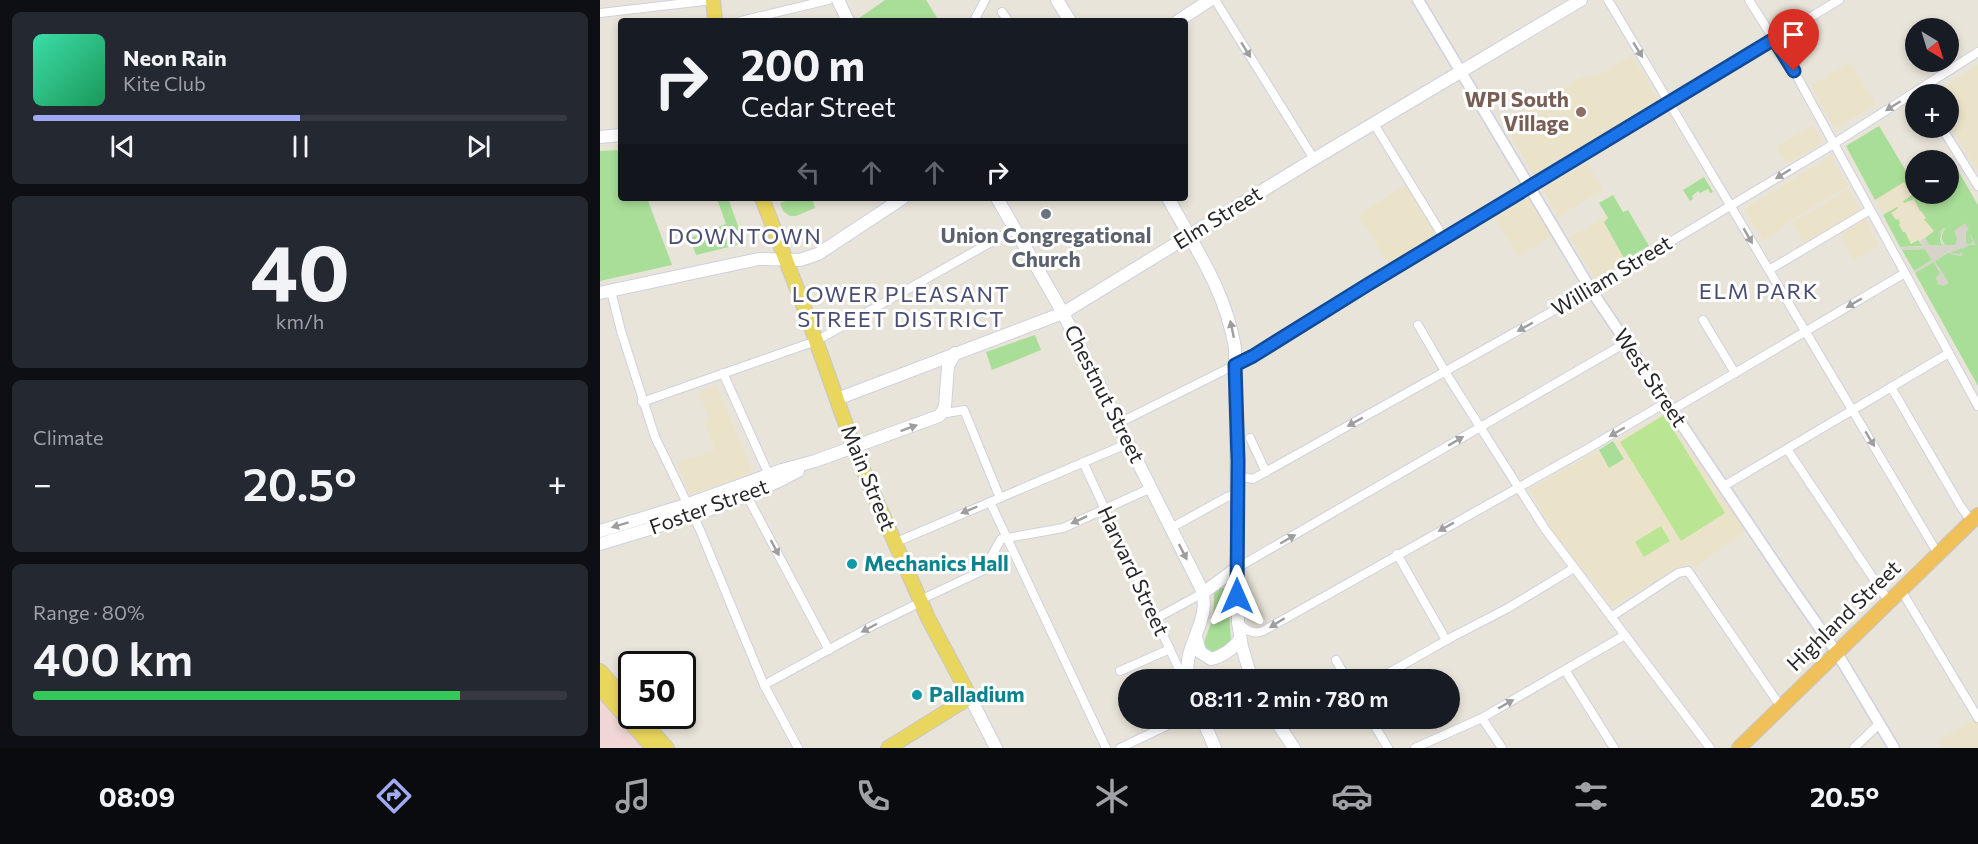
<!DOCTYPE html>
<html lang="en">
<head>
<meta charset="utf-8">
<style>
  :root { --surface:#171b24; --page:#242831; --text:#f1f3f6; --muted:#9ea1a6; --line:#363941; --accent:#a1a9f3 }
  body { margin:0; font-family:Commissioner,sans-serif; background:var(--page); color:var(--text); height:100vh; display:flex; flex-direction:column; font-size:22px; white-space:nowrap }
  * { box-sizing:border-box; margin:0 }
  p { font-size:20px; color:var(--muted) }
  .icon { flex:none; width:33px; height:33px; fill:none; stroke:currentColor; stroke-width:2; stroke-linecap:round; stroke-linejoin:round }
  .map { position:relative; flex:1; overflow:hidden }
  .sheet { display:flex; flex-direction:column; gap:12px; padding:12px; background:#0d0f14; width:600px }
  .sheet>* { flex:none }
  .top-card { position:absolute; left:18px; top:18px; width:570px; height:183px; border-radius:6px; box-shadow:0 3px 9px #0003; background:#171b24; color:var(--text); overflow:hidden }
  .needle { width:39px; rotate:142deg }
  .controls { position:absolute; left:1305px; top:18px; display:grid; gap:12px }
  .controls a { display:grid; place-items:center; width:54px; height:54px; border-radius:50%; background:var(--surface); box-shadow:0 3px 9px #0003; font-size:30px }
  .speed { position:absolute; left:18px; top:651px; display:flex; gap:12px; font-size:30px; font-weight:700; text-align:center }
  .speed>* { display:grid; place-content:center; width:78px; height:78px; border-radius:50%; background:var(--surface); box-shadow:0 3px 9px #0003; line-height:1 }
  .speed .limit { border:3px solid #111; border-radius:9px; background:#fff; color:#111 }
  .pin { position:absolute; display:grid; place-items:center; width:51px; height:51px; color:#fff; margin:-62px -26px; border-radius:50% 50% 50% 0; rotate:-45deg; box-shadow:0 0 6px #0007 }
  .pin .icon { rotate:45deg }
  .me { position:absolute; width:66px; margin:-33px; rotate:0deg; stroke-linejoin:round; filter:drop-shadow(0 0 4px #0008) }
  .turn { display:flex; align-items:center; gap:21px; height:126px; padding:0 24px; font-size:27px }
  .turn .icon { width:78px; height:78px; stroke-width:2.5 }
  .turn b { display:block; font-size:42px; line-height:51px }
  .lanes { display:flex; align-items:center; height:57px; padding:0 24px; background:#0003; justify-content:center; gap:30px; direction:ltr }
  .lanes .off { opacity:.35 }
  .big { font-size:45px; font-weight:600; line-height:1.1 }
  .sheet .card { flex:1; display:flex; flex-direction:column; justify-content:center; gap:9px; min-width:0; padding:0 21px; border-radius:9px; background:var(--page) }
  .sheet .dial { align-items:center; gap:0 }
  .dial b { font-size:78px; line-height:1 }
  .song { display:flex; align-items:center; gap:18px }
  .cover { width:72px; height:72px; border-radius:9px; background:linear-gradient(135deg,hsl(160 70% 55%),hsl(150 70% 35%)) }
  .played { height:6px; border-radius:3px; background:linear-gradient(90deg,var(--accent) 50%,var(--line) 50%) }
  .keys { display:flex; justify-content:space-around; direction:ltr }
  .heat { display:flex; justify-content:space-between; align-items:center; font-size:33px; direction:ltr }
  .charge { height:9px; border-radius:4px; background:linear-gradient(90deg,#34c759 80%,var(--line) 0) }
  .trip { position:absolute; left:518px; top:669px; width:342px; height:60px; border-radius:30px; background:var(--surface); box-shadow:0 3px 9px #0003; font-weight:600; line-height:60px; text-align:center }
  .dock { display:flex; height:96px; justify-content:space-around; align-items:center; background:#090b0e; color:var(--muted) }
  .dock .icon { width:42px; height:42px }
  .dock .active { color:var(--accent) }
  .dock b { font-size:27px; color:var(--text) }
  main { display:flex; flex:1; min-height:0 }
  .map>svg:first-child { display:block }
</style>
</head>
<body>
<main>
<section class="sheet">
<div class="card">
<div class="song"><i class="cover"></i><div><b>Neon Rain</b><p>Kite Club</p></div></div>
<div class="played"></div>
<div class="keys"><svg class="icon" aria-label="previous" viewBox="0 0 24 24"><path d="M18 5L8 12l10 7zM5 5v14"/></svg><svg class="icon" aria-label="pause" viewBox="0 0 24 24"><path d="M8 5v14M16 5v14"/></svg><svg class="icon" aria-label="next" viewBox="0 0 24 24"><path d="M6 5l10 7-10 7zM19 5v14"/></svg></div>
</div>
<div class="card dial"><b>40</b><p>km/h</p></div>
<div class="card"><p>Climate</p>
<div class="heat"><a>−</a><b class="big">20.5°</b><a>+</a></div>
</div>
<div class="card"><p>Range · 80%</p><b class="big">400 km</b><div class="charge"></div></div>
</section>
<div class="map">
<svg width="1378" height="748" viewBox="0 0 1378 748">
  <rect width="100%" height="100%" fill="#e9e4d9"/>
  <g fill="#ebe3c9">
    <path d="M1032,55L1059,101L934,175L904,124L981,77L997,76Z"/>
    <path d="M1250,62L1276,104L1235,129L1211,85Z"/>
    <path d="M1378,65V172L1349,123L1348,94H1331Z"/>
    <path d="M1213,125L1223,143L1187,164L1176,147Z"/>
    <path d="M1279,126L1315,186L1316,194L1332,215L1346,329L1246,146Z"/>
    <path d="M1231,156L1248,186L1184,224L1185,227L1163,241L1144,209Z"/>
    <path d="M987,163L1003,190L958,217L942,189Z"/>
    <path d="M806,185L838,236L790,266L758,215Z"/>
    <path d="M1249,189L1261,210L1205,244L1192,223Z"/>
    <path d="M929,198L952,236L918,257L895,218Z"/>
    <path d="M1006,216L1018,237L1014,240L1026,260L995,279L970,237Z"/>
    <path d="M1266,219L1279,245L1254,260L1240,235Z"/>
    <path d="M117,386L152,471L149,475L90,494L77,463L115,450L105,423L109,421L99,392Z"/>
    <path d="M1065,414L1146,531L1095,567L1086,564L1013,606L956,537L929,489Z"/>
    <path d="M1378,717V748H1342L1338,741Z"/>
  </g>
  <path fill="#f0d7d6" d="M0,695L46,748H0Z"/>
  <g fill="#a8de97">
    <path d="M285,0H326L339,21H255Z"/>
    <path d="M1279,126L1315,186L1316,194H1348L1349,174L1357,169L1378,205V386L1315,273L1351,251C1344,245 1338,238 1345,229L1343,228L1340,240L1342,246L1329,245L1325,238L1334,231L1324,219L1326,218L1321,211H1320L1314,199L1304,203L1303,201L1312,195L1304,182L1275,200L1246,146Z"/>
    <path d="M21,150V198H47L72,265L0,281V151Z"/>
    <path d="M1104,177L1113,192L1110,193L1108,189L1100,193L1098,191L1092,196L1093,199L1090,201L1083,190Z"/>
    <path d="M1013,195L1023,212L1028,210L1049,246L1025,260L1004,222L1008,218L999,203Z"/>
    <path d="M119,198H128L143,240L141,244L96,255L90,238L126,224L117,199Z"/>
    <path d="M194,198H212L215,208L196,216H190L183,211L180,203Z"/>
    <path d="M1297,207L1298,208L1291,213L1296,220L1298,219L1300,223L1299,225L1303,232H1305L1311,244L1318,240L1323,246L1300,247L1283,215Z"/>
    <path d="M1325,249L1332,260L1314,271L1302,250Z"/>
    <path d="M435,335L441,350L392,370L386,352Z"/>
    <path d="M1013,441L1024,459L1009,468L999,450Z"/>
    <path d="M619,588H624L628,593L631,641C623,648 602,661 605,640C607,632 611,625 613,617C614,609 614,601 614,593Z"/>
  </g>
  <g fill="#bae593">
    <path d="M1064,415L1125,513L1081,541L1020,442Z"/>
    <path d="M1061,526L1070,541L1044,557L1035,542Z"/>
  </g>
  <path fill="#d6d3cb" d="M1365,223L1369,230L1366,232V243L1369,244L1373,242L1370,236L1371,235L1376,245H1369L1363,249L1361,248L1359,250L1350,252L1359,254L1362,252L1363,254L1360,256L1347,253L1339,258V261L1337,259L1335,261L1349,283L1343,286L1338,284L1336,278L1340,273L1333,262L1315,273L1314,271L1332,260L1325,249L1302,250L1300,247H1320L1323,245L1320,241L1325,238L1329,245L1342,246L1340,232L1343,228H1346L1341,234L1342,242L1344,245H1355L1357,239L1354,231Z"/>
  <g fill="none" stroke-linecap="round" stroke-linejoin="round">
    <defs>
      <g id="minor">
        <path d="M615,0L714,159"/>
        <path d="M1008,0L1338,554"/>
        <path d="M1149,0L1194,71L1378,406"/>
        <path d="M402,12L408,21"/>
        <path d="M0,13L113,0"/>
        <path d="M141,21L228,0"/>
        <path d="M374,21L385,0"/>
        <path d="M774,124L844,238"/>
        <path d="M1342,128L1378,186"/>
        <path d="M1169,270L1270,210"/>
        <path d="M11,291L21,331L55,437L100,530L164,685L198,748"/>
        <path d="M1103,320L1135,373"/>
        <path d="M818,325L849,378L945,529L1110,748"/>
        <path d="M123,373L169,475"/>
        <path d="M1291,387L1361,507L1367,515L1375,521"/>
        <path d="M42,402L216,341L416,228"/>
        <path d="M1072,410L1305,273"/>
        <path d="M341,414L364,410L400,498"/>
        <path d="M519,423L653,356L852,233L1239,0"/>
        <path d="M650,438L666,472"/>
        <path d="M1187,449L1289,602"/>
        <path d="M483,462L584,680"/>
        <path d="M637,476L653,479L985,293L1227,148L1378,52"/>
        <path d="M1124,486L1349,353"/>
        <path d="M147,496L229,650"/>
        <path d="M390,502L506,748"/>
        <path d="M571,528L627,497L637,495"/>
        <path d="M294,543L529,443"/>
        <path d="M797,554L846,640"/>
        <path d="M637,568L1027,342"/>
        <path d="M1301,590L1378,718"/>
        <path d="M320,600L384,570L401,539L463,528L551,488"/>
        <path d="M1011,617L1078,573L1088,571L1181,707"/>
        <path d="M555,619L603,593"/>
        <path d="M638,622C645,630 653,635 663,631L987,449L1067,402"/>
        <path d="M736,660L747,680"/>
        <path d="M965,670L1014,748"/>
        <path d="M520,671L570,649"/>
        <path d="M776,680L854,636L908,608L974,568"/>
        <path d="M164,685L272,626L321,602"/>
        <path d="M770,718L788,748"/>
        <path d="M882,718L902,748"/>
        <path d="M520,748L583,718"/>
        <path d="M815,748L882,718L1025,635"/>
        <path d="M1254,748L1279,724"/>
      </g>
      <path id="tertiary" d="M818,0L991,290L1185,578L1237,653L1294,748"/>
      <g id="secondary">
        <path d="M238,0L248,21"/>
        <path d="M457,0L470,21"/>
        <path d="M578,21L610,0"/>
        <path d="M0,137L21,135"/>
        <path d="M397,198L463,313L601,588C610,612 595,632 589,655C587,663 587,671 587,680"/>
        <path d="M568,198C595,247 626,292 635,348L638,622L642,647L652,680"/>
        <path d="M0,293L159,259L200,260L218,254L303,198"/>
        <path d="M237,399L463,313L714,159L981,0"/>
        <path d="M0,531L86,505L182,470L215,461L339,416L343,411L345,406L348,366L355,353"/>
        <path d="M0,544C68,523 136,505 198,471"/>
        <path d="M603,593L637,568"/>
        <path d="M596,637L600,652L611,659C623,656 633,649 640,639"/>
        <path d="M370,697L396,748"/>
        <path d="M602,718L615,748"/>
        <path d="M674,718L694,748"/>
      </g>
      <g id="primary">
        <path d="M113,0L115,21"/>
        <path d="M162,198L204,307L257,456L328,618L370,697L288,748"/>
        <path d="M0,671L32,707"/>
        <path d="M0,688L53,748"/>
        <path d="M38,716L67,748"/>
      </g>
      <path id="trunk" d="M1139,748L1378,515"/>
    </defs>
    <use href="#minor" stroke="#ced0e0" stroke-width="10"/>
    <use href="#tertiary" stroke="#ced0e0" stroke-width="13"/>
    <use href="#secondary" stroke="#ced0e0" stroke-width="14"/>
    <use href="#primary" stroke="#c7c7c7" stroke-width="16"/>
    <use href="#trunk" stroke="#c7c7c7" stroke-width="16"/>
    <use href="#minor" stroke="#fff" stroke-width="8"/>
    <use href="#tertiary" stroke="#fff" stroke-width="10"/>
    <use href="#secondary" stroke="#fff" stroke-width="12"/>
    <use href="#primary" stroke="#e9d65e" stroke-width="14"/>
    <use href="#trunk" stroke="#f0c15b" stroke-width="14"/>
  </g>
  <defs><path id="oneway-solid" d="M-6-.8H1V-3.2L6.5 0L1 3.2V.8H-6Z" transform="scale(1.5)"/></defs>
  <g fill="#9e9e9e">
    <use href="#oneway-solid" transform="translate(646 50) rotate(58)"/>
    <use href="#oneway-solid" transform="translate(1038 50) rotate(59)"/>
    <use href="#oneway-solid" transform="translate(1293 106) rotate(148)"/>
    <use href="#oneway-solid" transform="translate(1183 174) rotate(148)"/>
    <use href="#oneway-solid" transform="translate(1148 236) rotate(60)"/>
    <use href="#oneway-solid" transform="translate(1254 303) rotate(150)"/>
    <use href="#oneway-solid" transform="translate(925 327) rotate(151)"/>
    <use href="#oneway-solid" transform="translate(632 329) rotate(-102)"/>
    <use href="#oneway-solid" transform="translate(755 422) rotate(151)"/>
    <use href="#oneway-solid" transform="translate(309 428) rotate(-20)"/>
    <use href="#oneway-solid" transform="translate(1017 432) rotate(150)"/>
    <use href="#oneway-solid" transform="translate(1270 439) rotate(59)"/>
    <use href="#oneway-solid" transform="translate(856 441) rotate(-31)"/>
    <use href="#oneway-solid" transform="translate(369 510) rotate(157)"/>
    <use href="#oneway-solid" transform="translate(479 520) rotate(155)"/>
    <use href="#oneway-solid" transform="translate(20 525) rotate(163)"/>
    <use href="#oneway-solid" transform="translate(846 527) rotate(151)"/>
    <use href="#oneway-solid" transform="translate(688 539) rotate(-30)"/>
    <use href="#oneway-solid" transform="translate(175 548) rotate(62)"/>
    <use href="#oneway-solid" transform="translate(583 552) rotate(63)"/>
    <use href="#oneway-solid" transform="translate(677 623) rotate(148)"/>
    <use href="#oneway-solid" transform="translate(269 628) rotate(152)"/>
    <use href="#oneway-solid" transform="translate(906 704) rotate(-30)"/>
  </g>
  <g fill="none" stroke-linecap="round" stroke-linejoin="round">
    <defs>
      <path id="route" d="M637,596L638,461L635,365L653,356L767,285L1174,39L1194,71"/>
    </defs>
    <use href="#route" stroke="#114b97" stroke-width="15"/>
    <use href="#route" stroke="#1a73e8" stroke-width="10"/>
  </g>
  <circle fill="#8d6e63" stroke="#fff" stroke-width="2" cx="981" cy="112" r="6"/>
  <circle fill="#6b7280" stroke="#fff" stroke-width="2" cx="446" cy="214" r="6"/>
  <g fill="#0f9aa8" stroke="#fff" stroke-width="2">
    <circle cx="252" cy="564" r="6"/>
    <circle cx="317" cy="695" r="6"/>
  </g>
  <g text-anchor="middle" stroke-width="6" stroke-linejoin="round" paint-order="stroke">
    <g font-size="21" font-weight="bold" fill="#785e54" stroke="#fff" text-anchor="end">
      <text x="969" y="107">WPI South<tspan x="969" dy="24">Village</tspan></text>
    </g>
    <g font-size="21" fill="#272727" stroke="#fff">
      <text transform="translate(618 218) rotate(-32)" y="7">Elm Street</text>
      <text transform="translate(1012 276) rotate(-31)" y="7">William Street</text>
      <text transform="translate(1050 378) rotate(56)" y="7">West Street</text>
      <text transform="translate(504 394) rotate(63)" y="7">Chestnut Street</text>
      <text transform="translate(268 478) rotate(68)" y="7">Main Street</text>
      <text transform="translate(109 507) rotate(-20)" y="7">Foster Street</text>
      <text transform="translate(533 571) rotate(65)" y="7">Harvard Street</text>
      <text transform="translate(1244 616) rotate(-44)" y="7">Highland Street</text>
    </g>
    <g font-size="21" font-weight="bold" fill="#5b616d" stroke="#fff">
      <text x="446" y="243">Union Congregational<tspan x="446" dy="24">Church</tspan></text>
    </g>
    <g font-size="21" font-weight="bold" fill="#0d838f" stroke="#fff" text-anchor="start">
      <text x="264" y="571">Mechanics Hall</text>
      <text x="329" y="702">Palladium</text>
    </g>
    <g font-size="22" letter-spacing="1.5" fill="#4a4e75" stroke="#fff">
      <text x="145" y="244">DOWNTOWN</text>
      <text x="1159" y="299">ELM PARK</text>
      <text x="301" y="302">LOWER PLEASANT<tspan x="301" dy="25">STREET DISTRICT</tspan></text>
    </g>
  </g>
</svg>
<div class="controls">
<a><svg class="needle" viewBox="-14 -14 28 28"><path d="M0-13l5 13h-10z" fill="#e53935"/><path d="M0 13l5-13h-10z" fill="#9ea1a6"/></svg></a>
<a>+</a>
<a>−</a>
</div>
<div class="speed"><div class="limit">50</div></div>
<div class="pin" style="left:1194px;top:71px;background:#d93025"><svg class="icon" aria-label="arrive" viewBox="0 0 24 24"><path d="M6 21V4h12l-3 4 3 4H6"/></svg></div>
<svg class="me" style="left:637px;top:596px" viewBox="-20 -20 40 40"><path d="M0-17L14 15 0 8-14 15z" fill="#1a73e8" stroke="#fff" stroke-width="4"/></svg>
<div class="trip">08:11 · 2 min · 780 m</div>
<div class="top-card">
<div class="turn"><svg class="icon" aria-label="right" viewBox="0 0 24 24"><path d="M7 20v-9h11M14 6l5 5-5 5"/></svg><div><b>200 m</b>Cedar Street</div></div>
<div class="lanes"><svg class="icon off" aria-label="left" viewBox="0 0 24 24"><path d="M17 20v-9H6M10 6l-5 5 5 5"/></svg><svg class="icon off" aria-label="ahead" viewBox="0 0 24 24"><path d="M12 20V5M6 11l6-6 6 6"/></svg><svg class="icon off" aria-label="ahead" viewBox="0 0 24 24"><path d="M12 20V5M6 11l6-6 6 6"/></svg><svg class="icon" aria-label="right" viewBox="0 0 24 24"><path d="M7 20v-9h11M14 6l5 5-5 5"/></svg></div>
</div>
</div>
</main>
<nav class="dock">
<b>08:09</b>
<svg class="icon active" aria-label="directions" viewBox="0 0 24 24"><path d="M12 3l9 9-9 9-9-9zM9 14v-3h6M13 9l2 2-2 2"/></svg>
<svg class="icon" aria-label="music" viewBox="0 0 24 24"><path d="M9 18V5l10-2v13"/><circle cx="6" cy="18" r="3"/><circle cx="16" cy="16" r="3"/></svg>
<svg class="icon" aria-label="phone" viewBox="0 0 24 24"><path d="M5 4h4l2 5-3 2q2 4 5 5l2-3 5 2v4C11 20 4 13 5 4z"/></svg>
<svg class="icon" aria-label="climate" viewBox="0 0 24 24"><path d="M12 3v18M4 7l16 10M4 17L20 7"/></svg>
<svg class="icon" aria-label="car" viewBox="0 0 24 24"><path d="M5 17H2v-5l4-1 3-4h7l3 4 3 1v5h-3M9 17h6M6 11h13"/><circle cx="7" cy="17" r="2"/><circle cx="17" cy="17" r="2"/></svg>
<svg class="icon" aria-label="filters" viewBox="0 0 24 24"><path d="M4 7h16M4 17h16"/><circle cx="9" cy="7" r="2"/><circle cx="15" cy="17" r="2"/></svg>
<b>20.5°</b>
</nav>
</body>
</html>
